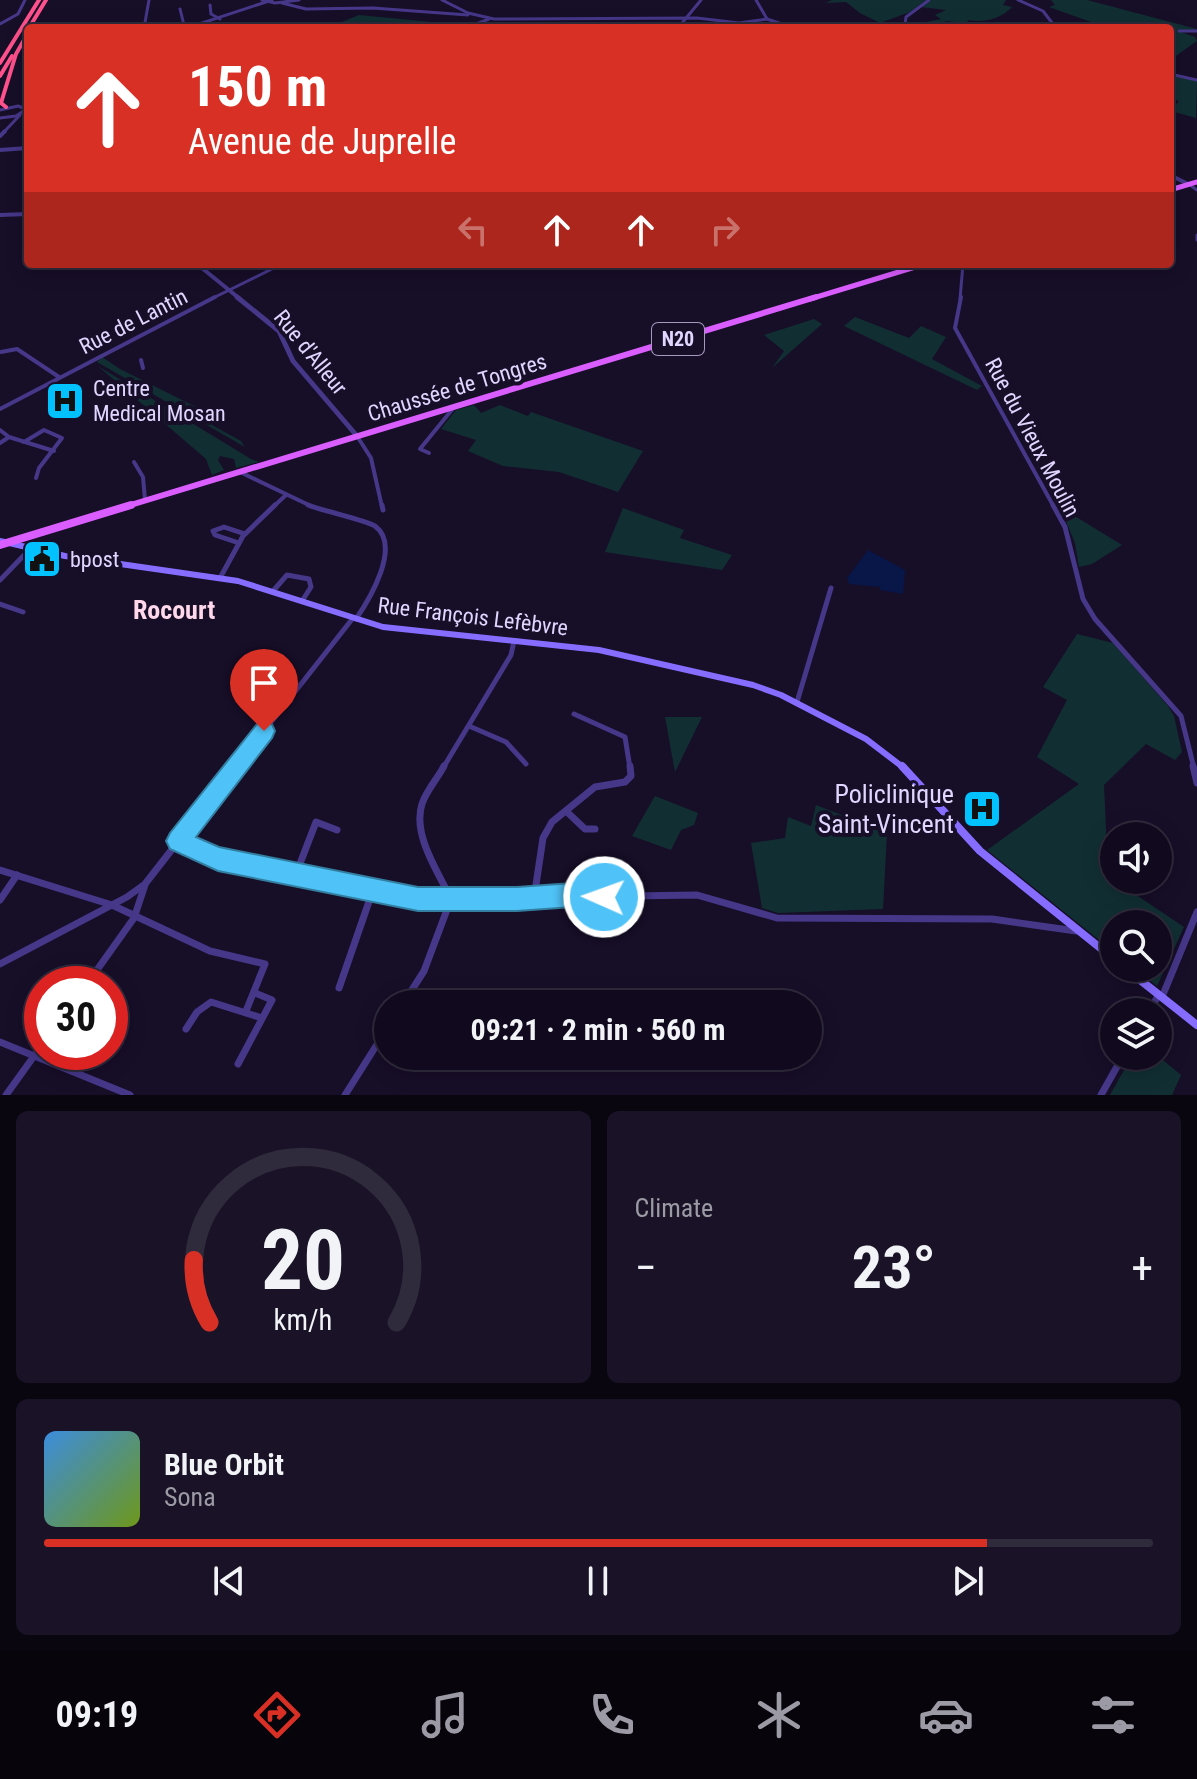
<!DOCTYPE html>
<html lang="en">
<head>
<meta charset="utf-8">
<style>
  :root { --surface:#110a1e; --page:#1a1327; --text:#f1f3f6; --muted:#9c9aa4; --line:#302b3c; --accent:#d93025 }
  body { margin:0; font-family:"Roboto Condensed",sans-serif; background:var(--page); color:var(--text); height:100vh; display:flex; flex-direction:column; font-size:30px; white-space:nowrap }
  * { box-sizing:border-box; margin:0 }
  p { font-size:26px; color:var(--muted) }
  .icon { flex:none; width:44px; height:44px; fill:none; stroke:currentColor; stroke-width:2; stroke-linecap:round; stroke-linejoin:round }
  .map { position:relative; height:1095px; overflow:hidden }
  .side { display:flex; flex-direction:column; gap:16px; padding:16px; background:#090610; flex:1 }
  .side>* { flex:none }
  .banner { position:absolute; left:24px; top:24px; width:1150px; height:244px; border-radius:8px; box-shadow:0 4px 20px #0003,0 0 0 2px var(--line); background:#d93025; color:#fff; overflow:hidden }
  .fabs { position:absolute; left:1100px; top:822px; display:grid; gap:16px }
  .fabs a { display:grid; place-items:center; width:72px; height:72px; border-radius:50%; background:var(--surface); box-shadow:0 4px 20px #0003,0 0 0 2px var(--line); font-size:40px }
  .speed { position:absolute; left:24px; top:966px; display:flex; gap:16px; font-size:40px; font-weight:700; text-align:center }
  .speed>* { display:grid; place-content:center; width:104px; height:104px; border-radius:50%; background:var(--surface); box-shadow:0 4px 20px #0003,0 0 0 2px var(--line); line-height:1 }
  .speed .limit { border:12px solid #d22; background:#fff; color:#111 }
  .pin { position:absolute; display:grid; place-items:center; width:68px; height:68px; color:#fff; margin:-82px -34px; border-radius:50% 50% 50% 0; rotate:-45deg; box-shadow:0 0 8px #0007 }
  .pin .icon { rotate:45deg }
  .me { position:absolute; width:88px; margin:-44px; rotate:272deg; stroke-linejoin:round; filter:drop-shadow(0 0 6px #0008) }
  .turn { display:flex; align-items:center; gap:28px; height:168px; padding:0 32px; font-size:36px }
  .turn .icon { width:104px; height:104px; stroke-width:2.5 }
  .turn b { display:block; font-size:56px; line-height:68px }
  .lanes { display:flex; align-items:center; height:76px; padding:0 32px; background:#0003; justify-content:center; gap:40px; direction:ltr }
  .lanes .off { opacity:.35 }
  .big { font-size:60px; font-weight:700; line-height:1.1 }
  .side .widget { flex:1; display:flex; flex-direction:column; justify-content:center; gap:12px; min-width:0; padding:0 28px; border-radius:12px; background:var(--page) }
  .side .dial { align-items:center; gap:0 }
  .dial svg { height:208px; overflow:visible; fill:none; stroke:var(--line); stroke-width:7; stroke-linecap:round; text-anchor:middle }
  .dial text { fill:var(--text); stroke:none }
  .song { display:flex; align-items:center; gap:24px }
  .cover { width:96px; height:96px; border-radius:12px; background:linear-gradient(135deg,hsl(210 70% 55%),hsl(80 70% 35%)) }
  .played { height:8px; border-radius:4px; background:linear-gradient(90deg,var(--accent) 85%,var(--line) 85%) }
  .keys { display:flex; justify-content:space-around; direction:ltr }
  .heat { display:flex; justify-content:space-between; align-items:center; font-size:44px; direction:ltr }
  .side .tiles { flex:1; display:grid; gap:16px; grid-template-columns:1fr 1fr }
  .widget:last-child { grid-column:span 2 }
  .trip { position:absolute; left:374px; top:990px; width:448px; height:80px; border-radius:40px; background:var(--surface); box-shadow:0 4px 20px #0003,0 0 0 2px var(--line); font-weight:700; line-height:80px; text-align:center }
  .tab-bar { display:flex; height:128px; justify-content:space-around; align-items:center; background:#07040c; color:var(--muted) }
  .tab-bar .icon { width:56px; height:56px }
  .tab-bar .active { color:var(--accent) }
  .tab-bar b { font-size:36px; color:var(--text) }
  .map>svg:first-child { display:block }
</style>
</head>
<body>
<div class="map">
<svg width="1197" height="1095" viewBox="0 0 1197 1095">
  <rect width="100%" height="100%" fill="#170e28"/>
  <g fill="#112f33">
    <path d="M832,0H926L910,12L880,23L860,13L846,2L826,3Z"/>
    <path d="M931,0H1006L1003,5L1012,7C1001,19 984,23 969,20L966,23L945,21V25L916,24L941,19L935,15L946,10L921,7Z"/>
    <path d="M1051,0H1087L1197,29L1181,32L1195,37L1197,41L1170,60V28H1065L1105,27L1049,7L1055,5Z"/>
    <path d="M359,15L442,23L443,26L342,28L337,24Z"/>
    <path d="M1170,75L1197,80L1196,118L1171,111L1179,101L1170,98Z"/>
    <path d="M855,317L909,338L921,326L946,337L932,359L982,386L977,390L844,326Z"/>
    <path d="M814,319L822,324L772,368L784,351L764,335Z"/>
    <path d="M102,357L120,369L220,419L212,425L241,441L245,447L97,362Z"/>
    <path d="M98,366L251,459L259,462L236,468L234,459L220,456L218,460L224,470L212,475L206,459Z"/>
    <path d="M474,405L481,413L500,405L528,416L531,412L643,451L618,492L559,472L503,466L468,451L476,440L441,429L456,410Z"/>
    <path d="M1060,507L1122,545L1092,564L1079,567L1075,543Z"/>
    <path d="M623,508L684,530L680,538L732,555L722,570L605,552Z"/>
    <path d="M1077,634L1113,643L1168,706L1174,716L1182,752L1175,760L1146,744L1104,785L1108,873L1114,880L1184,927L1157,986L1134,968H1158V924H1114V952L987,850L1079,784L1037,757L1067,700L1043,687Z"/>
    <path d="M665,717H702L675,772Z"/>
    <path d="M655,796L698,813L694,825L681,830L671,850L632,836Z"/>
    <path d="M816,805L887,833L883,909L778,913L762,908L751,843L785,838L788,817L811,826Z"/>
    <path d="M1132,1056H1158L1181,1075L1172,1095H1110Z"/>
  </g>
  <path fill="#081648" d="M868,550L905,570L903,594L880,590V587L849,584L847,578Z"/>
  <g fill="none" stroke-linecap="round" stroke-linejoin="round">
    <g stroke="#463789" stroke-width="3">
      <path d="M262,0L275,3L299,0"/>
      <path d="M442,0L468,13L494,19L697,18L739,23L767,19L794,28"/>
      <path d="M756,0L767,19"/>
      <path d="M282,3L306,9L373,8L468,15"/>
      <path d="M210,5L211,14L220,19"/>
      <path d="M180,9L184,25L188,28"/>
      <path d="M0,24L18,14L25,0"/>
      <path d="M905,25L906,17L929,0"/>
      <path d="M466,28L489,19"/>
      <path d="M678,28L701,0"/>
      <path d="M806,28L825,26"/>
      <path d="M875,28L921,25L960,28"/>
      <path d="M1179,31H1197"/>
      <path d="M1170,74L1197,80"/>
      <path d="M1188,184L1197,190"/>
      <path d="M1197,235V240"/>
      <path d="M211,299L282,264"/>
      <path d="M960,299L963,264"/>
    </g>
    <g stroke="#463789" stroke-width="4">
      <path d="M961,297L955,328L1054,507"/>
      <path d="M1,352L17,349L59,377"/>
      <path d="M141,360L143,368"/>
      <path d="M0,409L215,297"/>
      <path d="M0,430L9,437L54,451"/>
      <path d="M357,436L371,458L382,507"/>
      <path d="M24,442L44,430L62,438L39,468L36,478"/>
      <path d="M0,443L9,437"/>
      <path d="M429,453L420,449L455,406"/>
      <path d="M134,462L143,477L145,500"/>
      <path d="M240,472L313,507"/>
      <path d="M273,507L286,495"/>
    </g>
    <g stroke="#463789" stroke-width="5">
      <path d="M308,505C323,511 366,520 375,526C402,546 369,600 356,619"/>
      <path d="M382,505L383,510"/>
      <path d="M1053,505L1065,527L1083,599L1095,619L1181,716L1194,768"/>
      <path d="M239,543L215,535L213,531L224,527L245,534"/>
      <path d="M220,578L243,536L275,505"/>
      <path d="M0,580L29,550"/>
      <path d="M273,591L287,575L309,579L311,587L302,601"/>
      <path d="M0,604L23,612"/>
      <path d="M797,702L831,588"/>
      <path d="M574,714L625,737L630,768"/>
      <path d="M469,726L506,742L526,764"/>
      <path d="M235,768L353,618"/>
      <path d="M443,768L511,655L514,641"/>
    </g>
    <g stroke="#463789" stroke-width="7">
      <path d="M1193,766L1197,783"/>
      <path d="M566,811L585,829H595"/>
      <path d="M178,841L218,859L418,899L697,895L777,918L992,919L1076,931"/>
      <path d="M0,870L112,905L210,951L265,964L246,1011"/>
      <path d="M296,874L316,822L337,830"/>
      <path d="M534,898L543,838L552,822L595,787L625,782L631,776L630,766"/>
      <path d="M0,900L17,875"/>
      <path d="M0,964L127,897L145,884L237,766"/>
      <path d="M87,984L134,918L145,885"/>
      <path d="M339,988L373,890"/>
      <path d="M1162,997L1197,912"/>
      <path d="M403,1004L424,971L451,899C439,873 412,835 422,804C426,791 438,778 444,766"/>
      <path d="M1149,1012L1158,996"/>
      <path d="M186,1029L197,1012L211,1002L262,1018"/>
      <path d="M0,1042L130,1095"/>
      <path d="M238,1064L272,1000L255,993"/>
      <path d="M6,1095L42,1045"/>
      <path d="M345,1095L388,1027"/>
      <path d="M1101,1095L1123,1056"/>
    </g>
    <g stroke="#463789" stroke-width="3">
      <path d="M1018,0L1043,11L1056,28"/>
      <path d="M144,28L149,0"/>
      <path d="M187,28L272,0"/>
      <path d="M0,110L18,106L26,109"/>
      <path d="M0,118L16,116L28,108"/>
      <path d="M3,133L20,115"/>
    </g>
    <g stroke="#463789" stroke-width="4">
      <path d="M0,136L5,131"/>
      <path d="M0,150L28,148"/>
      <path d="M1170,175L1188,184"/>
      <path d="M0,215L28,214"/>
      <path d="M197,264L240,299"/>
    </g>
    <path stroke="#463789" stroke-width="5" d="M237,297L279,331L293,361L357,436"/>
    <path stroke="#866dff" stroke-width="6" d="M0,541L65,556L238,581L383,627L599,650L753,685L781,695L866,739L904,768"/>
    <g stroke="#866dff" stroke-width="8">
      <path d="M902,766L980,851L1114,959"/>
      <path d="M1125,968L1197,1025"/>
    </g>
    <g stroke="#da5dff" stroke-width="5">
      <path d="M1170,190L1197,182"/>
      <path d="M810,299L925,264"/>
    </g>
    <path stroke="#da5dff" stroke-width="6" d="M124,507L816,297"/>
    <path stroke="#da5dff" stroke-width="8" d="M0,545L131,505"/>
    <g stroke="#ff518b" stroke-width="4">
      <path d="M29,28L46,0"/>
      <path d="M0,63L39,0"/>
      <path d="M0,76L12,56"/>
      <path d="M6,107L1,103L16,54L28,33"/>
    </g>
  </g>
  <path fill="#4fc3f7" stroke="#337fa1" stroke-width="2" d="M264,721L272,724L275,731L272,738L196,837L219,847L418,887H517L573,883L613,888L616,897L613,906L604,909L573,907L517,911H418L218,871L170,849L166,841L170,833L257,724Z"/>
  <defs>
    <symbol id="hospital-square" viewBox="-11 -11 22 22"><rect x="-9" y="-9" width="18" height="18" rx="4" fill="#02c1ff" stroke="#170e28"/><path d="M-5-5h3v3.5h4V-5h3V5h-3V1.5h-4V5h-3Z" fill="#111"/></symbol>
    <symbol id="civic-square" viewBox="-11 -11 22 22"><rect x="-9" y="-9" width="18" height="18" rx="4" fill="#02c1ff" stroke="#170e28"/><path d="M-.6-6.5H3V-4.5H.6V-3L4-1V1h2V6H-6V1h2V-1L-.6-3ZM-1.2 2.5V6h2.4V2.5Z" fill="#111"/></symbol>
  </defs>
  <g fill-rule="evenodd">
    <use href="#hospital-square" x="43" y="379" width="44" height="44"/>
    <use href="#civic-square" x="20" y="537" width="44" height="44"/>
    <use href="#hospital-square" x="960" y="787" width="44" height="44"/>
  </g>
  <g text-anchor="middle" stroke-width="8" stroke-linejoin="round" paint-order="stroke">
    <rect fill="#170e28" stroke="#a49abe" stroke-width="2" x="652" y="323" width="52" height="32" rx="6"/>
    <g font-size="20" font-weight="bold" fill="#e0d6ff">
      <text x="678" y="346">N20</text>
    </g>
    <g font-size="22" fill="#e0d6ff" stroke="#170e28">
      <text transform="translate(133 321) rotate(-27)" y="8">Rue de Lantin</text>
      <text transform="translate(311 352) rotate(51)" y="8">Rue d'Alleur</text>
      <text transform="translate(457 387) rotate(-17)" y="8">Chaussée de Tongres</text>
      <text transform="translate(1033 437) rotate(62)" y="8">Rue du Vieux Moulin</text>
      <text transform="translate(473 616) rotate(7)" y="8">Rue François Lefèbvre</text>
    </g>
    <g font-size="22" fill="#e0d6ff" stroke="#170e28" text-anchor="start">
      <text x="93" y="396">Centre<tspan x="93" dy="25">Medical Mosan</tspan></text>
      <text x="70" y="567">bpost</text>
    </g>
    <g font-size="26" font-weight="bold" fill="#ffd8eb" stroke="#170e28">
      <text x="174" y="619">Rocourt</text>
    </g>
    <g font-size="26" fill="#e0d6ff" stroke="#170e28" text-anchor="end">
      <text x="954" y="803">Policlinique<tspan x="954" dy="30">Saint-Vincent</tspan></text>
    </g>
  </g>
</svg>
<div class="fabs">
<a><svg class="icon" aria-label="sound" viewBox="0 0 24 24"><path d="M4 9h4l5-4v14l-5-4H4zM17 9q2 3 0 6"/></svg></a>
<a><svg class="icon" aria-label="search" viewBox="0 0 24 24"><circle cx="10" cy="10" r="6"/><path d="M15 15l6 6"/></svg></a>
<a><svg class="icon" aria-label="layers" viewBox="0 0 24 24"><path d="M12 4l9 5-9 5-9-5zM3 14l9 5 9-5"/></svg></a>
</div>
<div class="speed"><div class="limit">30</div></div>
<div class="pin" style="left:264px;top:731px;background:#d93025"><svg class="icon" aria-label="arrive" viewBox="0 0 24 24"><path d="M6 21V4h12l-3 4 3 4H6"/></svg></div>
<svg class="me" style="left:604px;top:897px" viewBox="-20 -20 40 40"><circle r="17" fill="#4fc3f7" stroke="#fff" stroke-width="3"/><path d="M0-11L8 9 0 5-8 9z" fill="#fff"/></svg>
<div class="trip">09:21 · 2 min · 560 m</div>
<div class="banner">
<div class="turn"><svg class="icon" aria-label="ahead" viewBox="0 0 24 24"><path d="M12 20V5M6 11l6-6 6 6"/></svg><div><b>150 m</b>Avenue de Juprelle</div></div>
<div class="lanes"><svg class="icon off" aria-label="left" viewBox="0 0 24 24"><path d="M17 20v-9H6M10 6l-5 5 5 5"/></svg><svg class="icon" aria-label="ahead" viewBox="0 0 24 24"><path d="M12 20V5M6 11l6-6 6 6"/></svg><svg class="icon" aria-label="ahead" viewBox="0 0 24 24"><path d="M12 20V5M6 11l6-6 6 6"/></svg><svg class="icon off" aria-label="right" viewBox="0 0 24 24"><path d="M7 20v-9h11M14 6l5 5-5 5"/></svg></div>
</div>
</div>
<section class="side">
<div class="tiles">
<div class="widget dial"><svg viewBox="0 0 100 80">
<path d="M14 69A42 42 0 1 1 86 69"/>
<path d="M14 69A42 42 0 0 1 8 45" stroke="#d93025"/>
<text x="50" y="56" font-size="32" font-weight="700">20</text>
<text x="50" y="72" font-size="11">km/h</text>
</svg></div>
<div class="widget"><p>Climate</p>
<div class="heat"><a>−</a><b class="big">23°</b><a>+</a></div>
</div>
<div class="widget">
<div class="song"><i class="cover"></i><div><b>Blue Orbit</b><p>Sona</p></div></div>
<div class="played"></div>
<div class="keys"><svg class="icon" aria-label="previous" viewBox="0 0 24 24"><path d="M18 5L8 12l10 7zM5 5v14"/></svg><svg class="icon" aria-label="pause" viewBox="0 0 24 24"><path d="M8 5v14M16 5v14"/></svg><svg class="icon" aria-label="next" viewBox="0 0 24 24"><path d="M6 5l10 7-10 7zM19 5v14"/></svg></div>
</div>
</div>
</section>
<nav class="tab-bar">
<b>09:19</b>
<svg class="icon active" aria-label="directions" viewBox="0 0 24 24"><path d="M12 3l9 9-9 9-9-9zM9 14v-3h6M13 9l2 2-2 2"/></svg>
<svg class="icon" aria-label="music" viewBox="0 0 24 24"><path d="M9 18V5l10-2v13"/><circle cx="6" cy="18" r="3"/><circle cx="16" cy="16" r="3"/></svg>
<svg class="icon" aria-label="phone" viewBox="0 0 24 24"><path d="M5 4h4l2 5-3 2q2 4 5 5l2-3 5 2v4C11 20 4 13 5 4z"/></svg>
<svg class="icon" aria-label="climate" viewBox="0 0 24 24"><path d="M12 3v18M4 7l16 10M4 17L20 7"/></svg>
<svg class="icon" aria-label="car" viewBox="0 0 24 24"><path d="M5 17H2v-5l4-1 3-4h7l3 4 3 1v5h-3M9 17h6M6 11h13"/><circle cx="7" cy="17" r="2"/><circle cx="17" cy="17" r="2"/></svg>
<svg class="icon" aria-label="filters" viewBox="0 0 24 24"><path d="M4 7h16M4 17h16"/><circle cx="9" cy="7" r="2"/><circle cx="15" cy="17" r="2"/></svg>
</nav>
</body>
</html>
